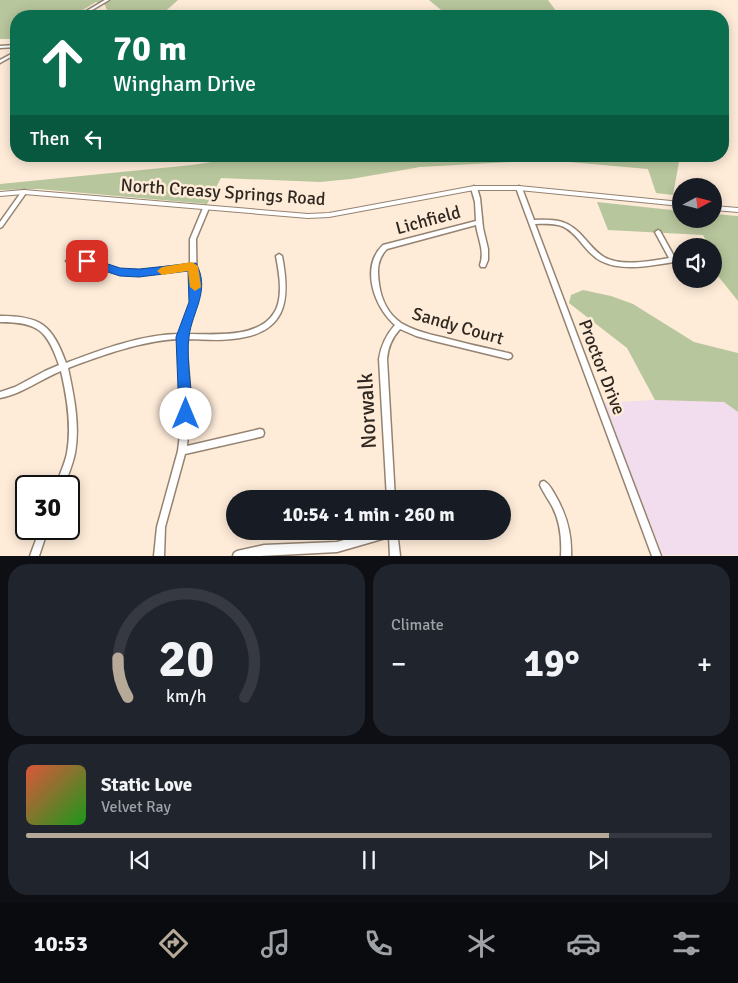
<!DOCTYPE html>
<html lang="en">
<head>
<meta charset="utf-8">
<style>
  :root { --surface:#171b24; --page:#20242c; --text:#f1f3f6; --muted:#9ea1a6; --line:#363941; --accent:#b6a998 }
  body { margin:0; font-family:Signika,sans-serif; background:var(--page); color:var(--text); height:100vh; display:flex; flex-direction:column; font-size:19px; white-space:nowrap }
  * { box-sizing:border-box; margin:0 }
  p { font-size:16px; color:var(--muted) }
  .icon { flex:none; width:28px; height:28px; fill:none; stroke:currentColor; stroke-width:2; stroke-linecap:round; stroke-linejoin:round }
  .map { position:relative; height:556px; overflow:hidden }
  .side { display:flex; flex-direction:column; gap:8px; padding:8px; background:#0d0f14; flex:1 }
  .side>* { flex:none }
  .banner { position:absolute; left:10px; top:10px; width:719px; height:152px; border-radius:20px; box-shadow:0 2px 12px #0003; background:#0b6e4f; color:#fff; overflow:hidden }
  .needle { width:32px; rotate:83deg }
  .tools { position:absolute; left:672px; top:178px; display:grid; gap:10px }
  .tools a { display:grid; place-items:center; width:50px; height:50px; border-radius:50%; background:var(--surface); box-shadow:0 2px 12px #0003; font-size:25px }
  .speed { position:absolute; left:15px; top:475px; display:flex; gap:10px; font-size:25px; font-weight:700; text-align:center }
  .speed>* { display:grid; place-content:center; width:65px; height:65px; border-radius:50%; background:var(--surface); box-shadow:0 2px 12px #0003; line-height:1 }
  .speed .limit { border:2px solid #111; border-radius:8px; background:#fff; color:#111 }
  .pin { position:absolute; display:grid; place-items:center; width:42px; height:42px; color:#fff; margin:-21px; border-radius:10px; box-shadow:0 2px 8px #0006 }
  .me { position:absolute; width:55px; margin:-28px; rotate:0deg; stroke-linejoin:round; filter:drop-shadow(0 0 4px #0008) }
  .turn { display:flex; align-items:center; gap:18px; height:105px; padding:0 20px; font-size:22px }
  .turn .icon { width:65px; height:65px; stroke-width:2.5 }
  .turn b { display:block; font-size:35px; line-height:42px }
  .then { display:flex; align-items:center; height:48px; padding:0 20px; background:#0003; gap:10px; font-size:19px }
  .big { font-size:38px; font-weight:700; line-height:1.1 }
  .side .card { flex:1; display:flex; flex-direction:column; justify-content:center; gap:8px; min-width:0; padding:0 18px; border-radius:20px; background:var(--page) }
  .side .dial { align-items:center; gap:0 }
  .dial svg { height:130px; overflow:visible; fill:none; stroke:var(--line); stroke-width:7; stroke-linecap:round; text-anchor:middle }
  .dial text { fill:var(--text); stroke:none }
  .song { display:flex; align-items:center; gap:15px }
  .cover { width:60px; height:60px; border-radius:8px; background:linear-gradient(135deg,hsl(10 70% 55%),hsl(120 70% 35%)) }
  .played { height:5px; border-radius:2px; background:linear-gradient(90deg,var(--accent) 85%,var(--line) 85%) }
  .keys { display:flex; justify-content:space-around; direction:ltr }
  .heat { display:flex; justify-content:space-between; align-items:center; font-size:28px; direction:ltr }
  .side .tiles { flex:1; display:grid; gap:8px; grid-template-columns:1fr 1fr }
  .card:last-child { grid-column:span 2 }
  .trip { position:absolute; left:226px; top:490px; width:285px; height:50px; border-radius:25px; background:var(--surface); box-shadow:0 2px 12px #0003; font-weight:700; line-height:50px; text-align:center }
  .dock { display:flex; height:80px; justify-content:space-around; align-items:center; background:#090b0e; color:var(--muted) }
  .dock .icon { width:35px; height:35px }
  .dock .on { color:var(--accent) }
  .dock b { font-size:22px; color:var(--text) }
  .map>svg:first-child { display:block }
</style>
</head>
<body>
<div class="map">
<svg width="738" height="556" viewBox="0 0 738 556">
  <rect width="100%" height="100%" fill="#feebd8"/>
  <path fill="#f1dded" d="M655,400L724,402L738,412V555H663L603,403Z"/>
  <g fill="#b8c69d">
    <path d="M0,0H178L160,16H109L105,5L96,2L73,16H16V39H0Z"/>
    <path d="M429,0H548L556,11L446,14Z"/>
    <path d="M250,156H680L673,195L656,193L648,169L547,160L420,167L351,179L320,182L221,178L207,204L39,189L0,190V184L192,165Z"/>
    <path d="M597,202L681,211V219H714V214L738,216V301L714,271V267L719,266L714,256V246H709L703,235L608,230Z"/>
    <path d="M583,290L611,296L633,304L694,342L738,353V412L724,402L655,400L627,348L569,303L571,295Z"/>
  </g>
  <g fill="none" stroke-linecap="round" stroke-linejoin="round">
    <defs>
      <g id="minor">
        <path d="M105,0H109L82,16H78Z"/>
        <path d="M16,45V47L0,48V46Z"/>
        <path d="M15,52H16V54L0,63V60Z"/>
        <path d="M474,186L477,188L480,198L483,228L488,249V260L485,267H481L480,265C485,251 478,239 476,225L387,249C377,259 377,270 379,284C381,299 388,314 401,323C413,330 427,334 441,337C463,343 486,348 508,353L511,354L512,356L511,358L508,359L434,341L416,336L400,329C392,338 388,347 387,359L395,499H387L379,359C381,346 386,335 395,325C374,307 360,267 383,245L476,221L475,202L471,188Z"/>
        <path d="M519,186L522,188L534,220C557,219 569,220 585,239C591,246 597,253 604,257C621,267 651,261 669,258L655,232L658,230L660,231L675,258L681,257V261C657,264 624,273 601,261C595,258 589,252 584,246C567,225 562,223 535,224L661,556H652L516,188Z"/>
        <path d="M24,190L27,192L26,193L2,227L0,228V222L22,191Z"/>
        <path d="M206,206L209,208L196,239L197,302L187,334C212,334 258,339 274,313C284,298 279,272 276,256L279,254L282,256C291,302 286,334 232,339C217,341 201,339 186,339L191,402L187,446L260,429L263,430L264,433L263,436L260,437L185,454L165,527L164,556H154L157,527L178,451L181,426L183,402L179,339C144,340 100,356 68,368C74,396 80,425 75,453C73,464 68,475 64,486H56C59,475 65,464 67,453C72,426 67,397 61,371C41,379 22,394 0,398V392L15,387L45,371L59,365C47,330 38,322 0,322V316C41,316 52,325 66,363C100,350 143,334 180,334L191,302L190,269L139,275L120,274L87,263H69L66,261L69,259H87L120,270L139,271L190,264V239L203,208Z"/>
        <path d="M544,481C549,484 551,488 554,493C566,513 572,533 571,556H561C562,538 560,521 552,506C548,499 543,492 540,485L541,482Z"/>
        <path d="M40,529H48L39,556H30Z"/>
        <path d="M376,531H397L400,556H390L389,537L337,552L260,556H233L234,553L237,551L264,545L337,542Z"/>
      </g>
      <g id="tertiary">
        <path d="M474,186H519L681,202V206L519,190H474L329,217L308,218L24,194L0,196V192L24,190L308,214L329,213Z"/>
        <path d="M714,206L738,208V212L714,210Z"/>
      </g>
    </defs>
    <use href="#minor" stroke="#958372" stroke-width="3"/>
    <use href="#tertiary" stroke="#958372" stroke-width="2"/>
    <use href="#minor" fill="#fff" fill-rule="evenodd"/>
    <use href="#tertiary" fill="#fff" fill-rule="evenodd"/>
  </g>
  <path fill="#1a73e8" stroke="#114b97" d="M87,257L120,268L139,269L196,263C211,291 192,311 189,337C186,359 192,392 193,414L191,419L186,421L181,419L179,414L176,337L189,302L188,271L139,277L120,276L83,264V258Z"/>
  <path fill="#f59e0b" d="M192,262L198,266L201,287L195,291L190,287L188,271L162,275L157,271L162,267Z"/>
  <g text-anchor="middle" stroke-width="5" stroke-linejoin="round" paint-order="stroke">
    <g font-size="18" fill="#2f2821" stroke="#feebd8">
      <text transform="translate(223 192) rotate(4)" y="6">North Creasy Springs Road</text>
      <text transform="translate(428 220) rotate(-15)" y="6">Lichfield</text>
      <text transform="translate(458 326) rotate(16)" y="6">Sandy Court</text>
      <text transform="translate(602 367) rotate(69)" y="6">Proctor Drive</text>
    </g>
    <g font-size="21" fill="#2f2821" stroke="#feebd8">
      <text transform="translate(367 411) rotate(-93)" y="7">Norwalk</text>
    </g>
  </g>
</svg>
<div class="tools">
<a><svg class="needle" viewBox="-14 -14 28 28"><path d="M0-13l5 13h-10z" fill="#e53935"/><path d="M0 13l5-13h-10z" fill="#9ea1a6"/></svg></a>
<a><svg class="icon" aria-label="sound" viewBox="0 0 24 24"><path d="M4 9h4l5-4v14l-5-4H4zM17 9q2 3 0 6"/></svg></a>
</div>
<div class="speed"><div class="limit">30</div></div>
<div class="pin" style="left:87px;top:261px;background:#d93025"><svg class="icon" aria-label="arrive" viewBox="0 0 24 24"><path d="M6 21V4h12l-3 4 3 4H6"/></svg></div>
<svg class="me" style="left:186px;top:414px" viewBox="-20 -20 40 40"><circle r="19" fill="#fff"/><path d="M0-13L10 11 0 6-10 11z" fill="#1a73e8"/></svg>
<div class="trip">10:54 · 1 min · 260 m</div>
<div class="banner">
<div class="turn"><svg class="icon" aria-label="ahead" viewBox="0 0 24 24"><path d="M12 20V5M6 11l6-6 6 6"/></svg><div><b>70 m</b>Wingham Drive</div></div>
<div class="then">Then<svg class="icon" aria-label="left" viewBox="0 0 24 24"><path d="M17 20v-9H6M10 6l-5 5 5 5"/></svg></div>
</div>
</div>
<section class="side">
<div class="tiles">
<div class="card dial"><svg viewBox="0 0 100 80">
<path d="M14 69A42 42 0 1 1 86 69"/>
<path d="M14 69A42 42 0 0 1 8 45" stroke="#b6a998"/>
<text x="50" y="56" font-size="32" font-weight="700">20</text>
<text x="50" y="72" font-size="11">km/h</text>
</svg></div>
<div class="card"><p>Climate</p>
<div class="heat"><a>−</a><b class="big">19°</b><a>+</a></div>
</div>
<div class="card">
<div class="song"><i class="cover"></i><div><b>Static Love</b><p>Velvet Ray</p></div></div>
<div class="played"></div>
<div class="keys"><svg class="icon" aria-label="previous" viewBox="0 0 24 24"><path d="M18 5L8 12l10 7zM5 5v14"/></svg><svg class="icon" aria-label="pause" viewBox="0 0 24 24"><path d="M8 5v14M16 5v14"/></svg><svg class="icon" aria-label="next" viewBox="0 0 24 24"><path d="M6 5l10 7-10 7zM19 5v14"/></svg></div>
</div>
</div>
</section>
<nav class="dock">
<b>10:53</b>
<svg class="icon on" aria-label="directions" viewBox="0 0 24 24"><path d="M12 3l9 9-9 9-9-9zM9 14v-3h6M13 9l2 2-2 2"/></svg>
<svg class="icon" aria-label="music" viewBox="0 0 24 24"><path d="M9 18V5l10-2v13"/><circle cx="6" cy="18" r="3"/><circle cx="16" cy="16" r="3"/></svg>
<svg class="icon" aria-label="phone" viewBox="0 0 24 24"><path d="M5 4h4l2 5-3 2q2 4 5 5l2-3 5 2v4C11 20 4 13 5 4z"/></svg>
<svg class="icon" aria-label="climate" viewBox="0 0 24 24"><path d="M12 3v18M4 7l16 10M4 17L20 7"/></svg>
<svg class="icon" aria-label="car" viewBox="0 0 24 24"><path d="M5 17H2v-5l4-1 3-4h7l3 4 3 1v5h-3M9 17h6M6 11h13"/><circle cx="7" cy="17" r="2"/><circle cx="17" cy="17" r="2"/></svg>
<svg class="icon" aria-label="filters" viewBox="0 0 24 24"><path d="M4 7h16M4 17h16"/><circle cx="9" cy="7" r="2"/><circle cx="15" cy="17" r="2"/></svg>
</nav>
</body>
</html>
